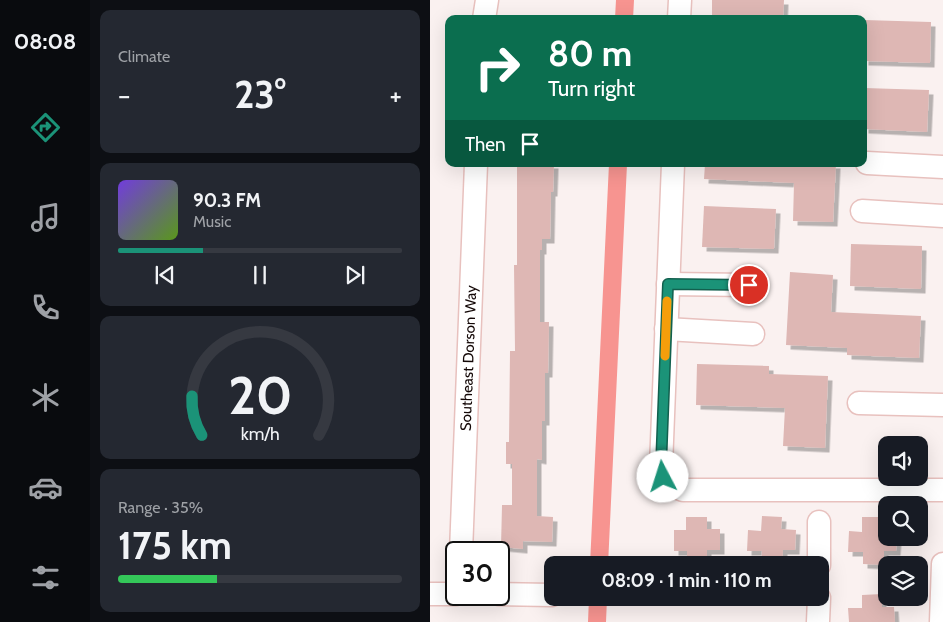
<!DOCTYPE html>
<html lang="en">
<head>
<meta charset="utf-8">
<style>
  :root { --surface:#171b24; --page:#242831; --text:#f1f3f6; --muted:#9ea1a6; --line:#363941; --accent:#1b9378 }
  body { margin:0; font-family:Cabin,sans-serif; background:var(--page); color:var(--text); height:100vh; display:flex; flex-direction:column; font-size:19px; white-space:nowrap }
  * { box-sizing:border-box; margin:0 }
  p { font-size:16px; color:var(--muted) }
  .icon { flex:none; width:28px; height:28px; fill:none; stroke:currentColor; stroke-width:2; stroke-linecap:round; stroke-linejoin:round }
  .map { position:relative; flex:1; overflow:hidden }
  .drawer { display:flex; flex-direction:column; gap:10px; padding:10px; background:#0d0f14; width:340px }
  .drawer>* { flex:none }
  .top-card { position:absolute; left:15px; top:15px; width:422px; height:152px; border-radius:10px; box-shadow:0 5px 20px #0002; background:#0b6e4f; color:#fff; overflow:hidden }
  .tools { position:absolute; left:448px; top:436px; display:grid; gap:10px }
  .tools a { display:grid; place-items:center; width:50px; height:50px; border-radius:10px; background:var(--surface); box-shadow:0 5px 20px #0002; font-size:25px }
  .speed { position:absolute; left:15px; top:541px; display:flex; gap:10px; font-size:25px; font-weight:700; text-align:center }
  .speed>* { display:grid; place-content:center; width:65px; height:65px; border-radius:50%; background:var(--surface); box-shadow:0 5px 20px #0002; line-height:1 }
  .speed .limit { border:2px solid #111; border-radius:8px; background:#fff; color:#111 }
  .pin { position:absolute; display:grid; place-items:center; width:42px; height:42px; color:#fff; margin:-21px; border:2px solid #fff; border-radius:50%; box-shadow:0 1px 5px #0007 }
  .me { position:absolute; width:55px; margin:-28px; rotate:355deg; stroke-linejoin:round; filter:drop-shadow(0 0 4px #0008) }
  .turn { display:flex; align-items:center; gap:18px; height:105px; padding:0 20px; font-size:22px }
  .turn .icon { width:65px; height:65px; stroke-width:2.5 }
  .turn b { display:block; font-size:35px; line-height:42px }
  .then { display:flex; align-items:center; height:48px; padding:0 20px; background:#0003; gap:10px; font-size:19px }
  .big { font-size:38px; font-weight:800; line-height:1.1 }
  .drawer .widget { flex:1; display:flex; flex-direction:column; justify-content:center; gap:8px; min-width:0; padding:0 18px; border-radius:10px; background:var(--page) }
  .drawer .dial { align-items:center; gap:0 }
  .dial svg { height:130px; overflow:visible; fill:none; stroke:var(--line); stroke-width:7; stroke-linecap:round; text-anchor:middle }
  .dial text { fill:var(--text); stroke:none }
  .song { display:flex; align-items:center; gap:15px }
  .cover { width:60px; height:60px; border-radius:8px; background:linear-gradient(135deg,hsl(260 70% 55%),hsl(90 70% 35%)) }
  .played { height:5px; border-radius:2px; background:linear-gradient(90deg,var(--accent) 30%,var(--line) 30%) }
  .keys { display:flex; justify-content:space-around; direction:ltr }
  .heat { display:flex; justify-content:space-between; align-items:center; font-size:28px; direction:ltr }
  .charge { height:8px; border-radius:4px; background:linear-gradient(90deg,#34c759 35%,var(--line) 0) }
  .trip { position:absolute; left:114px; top:556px; width:285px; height:50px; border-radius:10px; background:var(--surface); box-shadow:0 5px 20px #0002; font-weight:800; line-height:50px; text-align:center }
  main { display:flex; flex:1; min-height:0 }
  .menu { display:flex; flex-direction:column; width:90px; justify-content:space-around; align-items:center; background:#090b0e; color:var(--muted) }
  .menu .icon { width:35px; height:35px }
  .menu .selected { color:var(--accent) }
  .menu b { font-size:22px; color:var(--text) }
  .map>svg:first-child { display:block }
</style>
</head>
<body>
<main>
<nav class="menu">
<b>08:08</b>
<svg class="icon selected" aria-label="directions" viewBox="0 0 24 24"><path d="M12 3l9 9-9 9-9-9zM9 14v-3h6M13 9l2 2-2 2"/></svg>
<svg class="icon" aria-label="music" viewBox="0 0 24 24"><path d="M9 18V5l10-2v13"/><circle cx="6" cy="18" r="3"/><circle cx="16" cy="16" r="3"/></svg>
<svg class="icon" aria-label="phone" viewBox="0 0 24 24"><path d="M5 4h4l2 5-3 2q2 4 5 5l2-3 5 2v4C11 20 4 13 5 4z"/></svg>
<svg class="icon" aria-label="climate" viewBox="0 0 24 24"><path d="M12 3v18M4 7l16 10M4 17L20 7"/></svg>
<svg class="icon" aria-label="car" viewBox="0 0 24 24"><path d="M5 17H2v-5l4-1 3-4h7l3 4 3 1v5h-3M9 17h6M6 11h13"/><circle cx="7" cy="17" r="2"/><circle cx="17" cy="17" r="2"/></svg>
<svg class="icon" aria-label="filters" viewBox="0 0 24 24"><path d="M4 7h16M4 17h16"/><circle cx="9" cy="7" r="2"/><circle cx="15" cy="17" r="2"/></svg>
</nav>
<section class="drawer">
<div class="widget"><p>Climate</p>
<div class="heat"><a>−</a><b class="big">23°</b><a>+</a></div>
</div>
<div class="widget">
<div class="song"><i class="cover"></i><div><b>90.3 FM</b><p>Music</p></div></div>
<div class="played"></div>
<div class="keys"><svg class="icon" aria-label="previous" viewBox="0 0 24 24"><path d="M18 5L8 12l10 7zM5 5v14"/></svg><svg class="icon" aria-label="pause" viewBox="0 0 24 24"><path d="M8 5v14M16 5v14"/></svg><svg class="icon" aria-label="next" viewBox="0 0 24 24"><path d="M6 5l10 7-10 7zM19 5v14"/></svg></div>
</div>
<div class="widget dial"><svg viewBox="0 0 100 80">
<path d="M14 69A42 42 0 1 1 86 69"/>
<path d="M14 69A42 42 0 0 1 8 45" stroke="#1b9378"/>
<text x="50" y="56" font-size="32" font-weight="700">20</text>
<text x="50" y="72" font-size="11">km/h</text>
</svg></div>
<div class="widget"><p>Range · 35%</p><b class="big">175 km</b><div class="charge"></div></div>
</section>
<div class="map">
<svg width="513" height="622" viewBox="0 0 513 622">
  <defs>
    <filter id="shadow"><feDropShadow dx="4.5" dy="4.5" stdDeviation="0" flood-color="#0004"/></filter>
  </defs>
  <rect width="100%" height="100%" fill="#faf1f0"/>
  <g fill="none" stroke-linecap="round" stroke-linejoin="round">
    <g stroke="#f79490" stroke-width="18">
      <path d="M194,19L195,0"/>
      <path d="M169,565L188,164"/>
      <path d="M167,622L168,598"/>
    </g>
  </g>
  <g fill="#deb7b4" filter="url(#shadow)">
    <path d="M282,0H354L353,19H282Z"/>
    <path d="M434,20L501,22L500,63L434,61Z"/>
    <path d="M434,88L499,90L497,132L434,129Z"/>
    <path d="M87,164H124L123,192H121L120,239H112V250H110V322H119L118,373H115V421H112V460L107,459V516L123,517L122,542L93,541V549L71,547L72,505H82V464H76V442H79L80,351H85L84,265H87Z"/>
    <path d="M275,164H406L403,222L363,221L364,183L274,179Z"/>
    <path d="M274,206L346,209L344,249L272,247Z"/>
    <path d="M421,244L492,246L491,289L420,286Z"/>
    <path d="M360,272L403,275L401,312L491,316L489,358L417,355V348L356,345Z"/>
    <path d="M267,364L339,366V374L398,376L395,448L353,446L355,408L266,405Z"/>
    <path d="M332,516L352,517L351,529L366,530L365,550H353L352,565L331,564L332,551H317L318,530L331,531Z"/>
    <path d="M256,517H277V529H290V550H277V563H257V551H244V530H256Z"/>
    <path d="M432,517H453V530H456V538H467L466,551H454V565L433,564V552H418L419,531L432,532Z"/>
    <path d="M452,594V607H464L465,622H419L418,608H432V595Z"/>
  </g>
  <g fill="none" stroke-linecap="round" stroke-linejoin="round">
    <defs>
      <g id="minor">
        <path d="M54,19L57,0"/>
        <path d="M249,19L250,0"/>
        <path d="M437,163L513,167"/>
        <path d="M243,164L231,466C234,480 239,485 253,490H513"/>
        <path d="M432,211L513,216"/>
        <path d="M238,284L319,285"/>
        <path d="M236,329L323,334"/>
        <path d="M429,403L513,405"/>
        <path d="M389,522V565"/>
        <path id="s1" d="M31,552L46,164"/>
        <path d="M0,594H26"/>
        <path d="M69,594L122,595"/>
        <path d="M388,622L389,598"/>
        <path d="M511,622L513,564"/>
      </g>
    </defs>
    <use href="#minor" stroke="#e8c1be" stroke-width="25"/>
    <use href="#minor" stroke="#fff" stroke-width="22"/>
  </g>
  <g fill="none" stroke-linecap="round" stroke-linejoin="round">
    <defs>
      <path id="route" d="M233,477L231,466L238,284L319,285"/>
    </defs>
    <use href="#route" stroke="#12604e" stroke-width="12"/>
    <use href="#route" stroke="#1b9378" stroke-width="9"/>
    <path stroke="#f59e0b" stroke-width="9" d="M235,356L237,301"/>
  </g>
  <g text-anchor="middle" stroke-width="5" stroke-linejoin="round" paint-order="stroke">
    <g font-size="15" fill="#140807" stroke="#faf1f0">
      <text dy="5" stroke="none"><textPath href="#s1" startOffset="194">Southeast Dorson Way</textPath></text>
    </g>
  </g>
</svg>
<div class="tools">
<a><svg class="icon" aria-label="sound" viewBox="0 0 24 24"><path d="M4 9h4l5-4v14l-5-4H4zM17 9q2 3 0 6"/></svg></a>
<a><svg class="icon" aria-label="search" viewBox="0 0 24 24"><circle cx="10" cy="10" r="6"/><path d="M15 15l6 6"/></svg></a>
<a><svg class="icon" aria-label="layers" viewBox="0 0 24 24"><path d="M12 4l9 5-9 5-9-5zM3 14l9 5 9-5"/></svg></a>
</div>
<div class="speed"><div class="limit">30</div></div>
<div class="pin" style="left:319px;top:285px;background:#d93025"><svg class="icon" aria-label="arrive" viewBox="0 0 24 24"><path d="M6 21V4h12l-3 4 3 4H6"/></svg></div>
<svg class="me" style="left:233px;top:477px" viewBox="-20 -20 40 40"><circle r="19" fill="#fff"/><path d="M0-13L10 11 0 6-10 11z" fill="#1b9378"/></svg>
<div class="trip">08:09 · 1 min · 110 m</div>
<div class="top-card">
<div class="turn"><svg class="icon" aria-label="right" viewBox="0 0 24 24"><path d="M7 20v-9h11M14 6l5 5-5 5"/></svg><div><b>80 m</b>Turn right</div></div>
<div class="then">Then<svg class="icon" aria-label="arrive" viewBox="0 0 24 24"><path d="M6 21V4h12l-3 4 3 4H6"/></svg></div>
</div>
</div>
</main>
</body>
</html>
